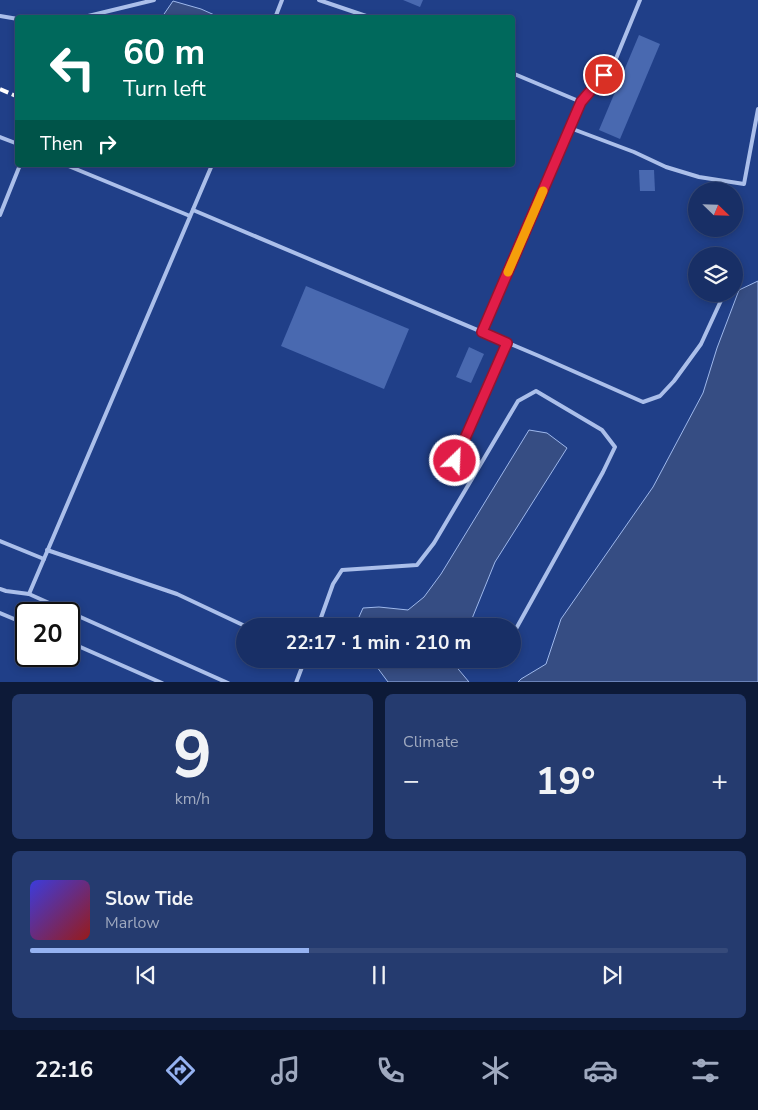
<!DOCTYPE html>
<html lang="en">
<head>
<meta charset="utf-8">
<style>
  :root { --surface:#182f66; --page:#253b6f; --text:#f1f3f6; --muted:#9fa9bf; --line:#364a7a; --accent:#95b2f1 }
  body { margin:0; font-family:"Nunito Sans",sans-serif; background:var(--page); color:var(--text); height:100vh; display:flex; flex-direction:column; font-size:19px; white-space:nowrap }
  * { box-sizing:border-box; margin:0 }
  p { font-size:16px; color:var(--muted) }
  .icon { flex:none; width:28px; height:28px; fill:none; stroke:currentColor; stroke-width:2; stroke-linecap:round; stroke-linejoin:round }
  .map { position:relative; height:682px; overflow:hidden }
  .sheet { display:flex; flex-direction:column; gap:12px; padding:12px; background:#0d1a38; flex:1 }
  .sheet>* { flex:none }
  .banner { position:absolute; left:15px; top:15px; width:500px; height:152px; border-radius:5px; box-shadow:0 2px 8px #0003,0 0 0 1px var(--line); background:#00695c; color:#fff; overflow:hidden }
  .needle { width:32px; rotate:113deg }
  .fabs { position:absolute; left:688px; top:182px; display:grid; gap:10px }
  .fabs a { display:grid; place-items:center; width:55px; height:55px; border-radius:50%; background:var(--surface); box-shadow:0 2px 8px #0003,0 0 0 1px var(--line); font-size:25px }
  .speed { position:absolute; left:15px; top:602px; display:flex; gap:10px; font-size:25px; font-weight:700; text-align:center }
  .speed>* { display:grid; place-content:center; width:65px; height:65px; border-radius:50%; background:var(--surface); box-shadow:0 2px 8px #0003,0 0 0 1px var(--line); line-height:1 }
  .speed .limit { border:2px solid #111; border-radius:8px; background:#fff; color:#111 }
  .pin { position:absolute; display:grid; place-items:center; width:42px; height:42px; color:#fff; margin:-21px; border:2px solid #fff; border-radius:50%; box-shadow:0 1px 5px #0007 }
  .me { position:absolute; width:55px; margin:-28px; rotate:24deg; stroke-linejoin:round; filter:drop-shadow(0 0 4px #0008) }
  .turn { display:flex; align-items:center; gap:18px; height:105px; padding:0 25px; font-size:22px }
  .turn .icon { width:65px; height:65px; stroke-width:2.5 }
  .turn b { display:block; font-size:35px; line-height:42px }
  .then { display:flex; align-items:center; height:48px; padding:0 25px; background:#0003; gap:10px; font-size:19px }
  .big { font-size:38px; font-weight:700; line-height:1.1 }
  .sheet .card { flex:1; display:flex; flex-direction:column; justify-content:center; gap:8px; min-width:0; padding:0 18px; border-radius:8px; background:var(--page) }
  .sheet .dial { align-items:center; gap:0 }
  .dial b { font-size:65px; line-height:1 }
  .song { display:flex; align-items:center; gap:15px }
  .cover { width:60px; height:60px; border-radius:8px; background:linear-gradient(135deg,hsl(240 70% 55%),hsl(0 70% 35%)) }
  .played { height:5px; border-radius:2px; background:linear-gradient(90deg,var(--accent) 40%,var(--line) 40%) }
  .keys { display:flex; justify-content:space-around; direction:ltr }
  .heat { display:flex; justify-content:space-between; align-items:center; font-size:28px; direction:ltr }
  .sheet .tiles { flex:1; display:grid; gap:12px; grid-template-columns:1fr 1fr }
  .card:last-child { grid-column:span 2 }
  .trip { position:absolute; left:236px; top:618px; width:285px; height:50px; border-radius:25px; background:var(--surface); box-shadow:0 2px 8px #0003,0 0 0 1px var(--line); font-weight:700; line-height:50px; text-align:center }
  .tab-bar { display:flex; height:80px; justify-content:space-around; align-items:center; background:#0a1329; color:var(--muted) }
  .tab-bar .icon { width:35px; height:35px }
  .tab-bar .current { color:var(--accent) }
  .tab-bar b { font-size:22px; color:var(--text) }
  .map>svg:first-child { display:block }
</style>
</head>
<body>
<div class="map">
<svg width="758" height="683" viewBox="0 0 758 683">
  <rect width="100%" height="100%" fill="#203f88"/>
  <g fill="#364d83" stroke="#9eb8ec">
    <path d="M173,1L201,9L219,17H162Z"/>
    <path d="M758,281V682H518L521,679L546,664L561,619L653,487L703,393L717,348L739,290Z"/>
    <path d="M529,430L547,433L567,448L495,562L469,626H355L363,608L379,607L408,610L424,597L441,574Z"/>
    <path d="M371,659H456L454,664L469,682H388Z"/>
  </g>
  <g fill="#4969b0">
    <path d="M403,0H423L420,7Z"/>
    <path d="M639,35L660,44L620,139L599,130Z"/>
    <path d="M639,170H654L655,191H640Z"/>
    <path d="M306,286L409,329L384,389L281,346Z"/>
    <path d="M469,347L484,354L471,383L456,377Z"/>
  </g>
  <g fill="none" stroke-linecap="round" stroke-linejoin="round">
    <g stroke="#abbfea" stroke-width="4">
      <path d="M319,0L372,18"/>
      <path d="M0,16L18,19"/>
      <path d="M80,18L154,0"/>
      <path d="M275,18L282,0"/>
      <path d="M512,73L581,102"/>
      <path d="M570,128L634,152L666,167L699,177L744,184L758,109"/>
      <path d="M0,137L18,144"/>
      <path d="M66,165L190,216"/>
      <path d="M193,210L539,356L643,402L660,396L674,381L701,344L724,294"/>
      <path d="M0,215L20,165"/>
      <path d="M483,332L581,102L615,61L640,0"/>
      <path d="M455,461L507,343"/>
      <path d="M0,541L44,559"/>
      <path d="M47,550L177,594L245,626"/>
      <path d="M0,589L6,591L29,594L228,683"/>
      <path d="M29,594L212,165"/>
      <path d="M0,613L26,624"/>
      <path d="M318,626L333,584L342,570L417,565L434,543L518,401L536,391L602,430L615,447L603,472L512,636"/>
      <path d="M69,642L162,683"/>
      <path d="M499,660V659"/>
      <path d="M296,683L305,659"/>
    </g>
    <g stroke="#fff" stroke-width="4" stroke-dasharray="9 4" stroke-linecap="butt">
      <path d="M0,89L18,97"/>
      <path d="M176,165L179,166"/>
    </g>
  </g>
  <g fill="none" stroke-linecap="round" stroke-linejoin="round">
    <defs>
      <path id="route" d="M455,461L507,343L482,332L581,102L604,75"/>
    </defs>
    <use href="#route" stroke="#92132f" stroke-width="12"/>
    <use href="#route" stroke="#e11d48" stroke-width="9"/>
    <path stroke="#f59e0b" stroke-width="9" d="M508,272L543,191"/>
  </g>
</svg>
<div class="fabs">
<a><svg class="needle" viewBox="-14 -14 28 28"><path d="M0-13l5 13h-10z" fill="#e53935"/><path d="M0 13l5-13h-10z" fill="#9fa9bf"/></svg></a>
<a><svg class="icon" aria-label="layers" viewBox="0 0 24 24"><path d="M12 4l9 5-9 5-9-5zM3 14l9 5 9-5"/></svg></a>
</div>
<div class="speed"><div class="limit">20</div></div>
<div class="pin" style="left:604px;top:75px;background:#d93025"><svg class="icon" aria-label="arrive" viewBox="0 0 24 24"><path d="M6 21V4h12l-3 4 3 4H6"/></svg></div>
<svg class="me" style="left:455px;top:461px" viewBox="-20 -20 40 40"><circle r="17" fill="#e11d48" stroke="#fff" stroke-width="3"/><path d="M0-11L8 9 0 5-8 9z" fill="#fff"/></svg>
<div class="trip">22:17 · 1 min · 210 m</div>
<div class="banner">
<div class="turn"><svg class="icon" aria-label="left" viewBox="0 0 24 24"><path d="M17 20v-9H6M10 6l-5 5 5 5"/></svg><div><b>60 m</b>Turn left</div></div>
<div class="then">Then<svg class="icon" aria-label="right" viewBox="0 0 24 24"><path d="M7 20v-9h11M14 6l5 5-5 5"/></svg></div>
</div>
</div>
<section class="sheet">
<div class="tiles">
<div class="card dial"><b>9</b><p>km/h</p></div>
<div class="card"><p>Climate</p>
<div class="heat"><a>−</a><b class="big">19°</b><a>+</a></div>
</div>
<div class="card">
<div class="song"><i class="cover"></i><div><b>Slow Tide</b><p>Marlow</p></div></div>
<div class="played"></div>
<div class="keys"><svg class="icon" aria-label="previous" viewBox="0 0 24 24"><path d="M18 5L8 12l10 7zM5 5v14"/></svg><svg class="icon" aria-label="pause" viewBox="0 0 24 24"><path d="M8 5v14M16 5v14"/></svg><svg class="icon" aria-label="next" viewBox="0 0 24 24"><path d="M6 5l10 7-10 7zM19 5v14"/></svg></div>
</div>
</div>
</section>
<nav class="tab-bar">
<b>22:16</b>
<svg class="icon current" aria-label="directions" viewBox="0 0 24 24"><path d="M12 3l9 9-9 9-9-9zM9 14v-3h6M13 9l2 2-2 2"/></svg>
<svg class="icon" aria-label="music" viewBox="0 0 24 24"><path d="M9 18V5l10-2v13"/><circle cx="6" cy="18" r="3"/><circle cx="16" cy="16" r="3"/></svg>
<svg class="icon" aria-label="phone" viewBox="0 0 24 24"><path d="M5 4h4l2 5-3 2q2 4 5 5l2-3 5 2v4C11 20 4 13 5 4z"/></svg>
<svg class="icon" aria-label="climate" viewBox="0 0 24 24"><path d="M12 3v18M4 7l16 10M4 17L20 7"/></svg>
<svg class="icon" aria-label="car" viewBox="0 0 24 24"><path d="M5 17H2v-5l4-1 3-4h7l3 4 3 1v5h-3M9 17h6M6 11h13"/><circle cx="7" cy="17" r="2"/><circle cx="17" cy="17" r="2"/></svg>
<svg class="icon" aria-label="filters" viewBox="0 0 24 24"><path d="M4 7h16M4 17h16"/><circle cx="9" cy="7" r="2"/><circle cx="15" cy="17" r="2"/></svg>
</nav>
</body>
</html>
